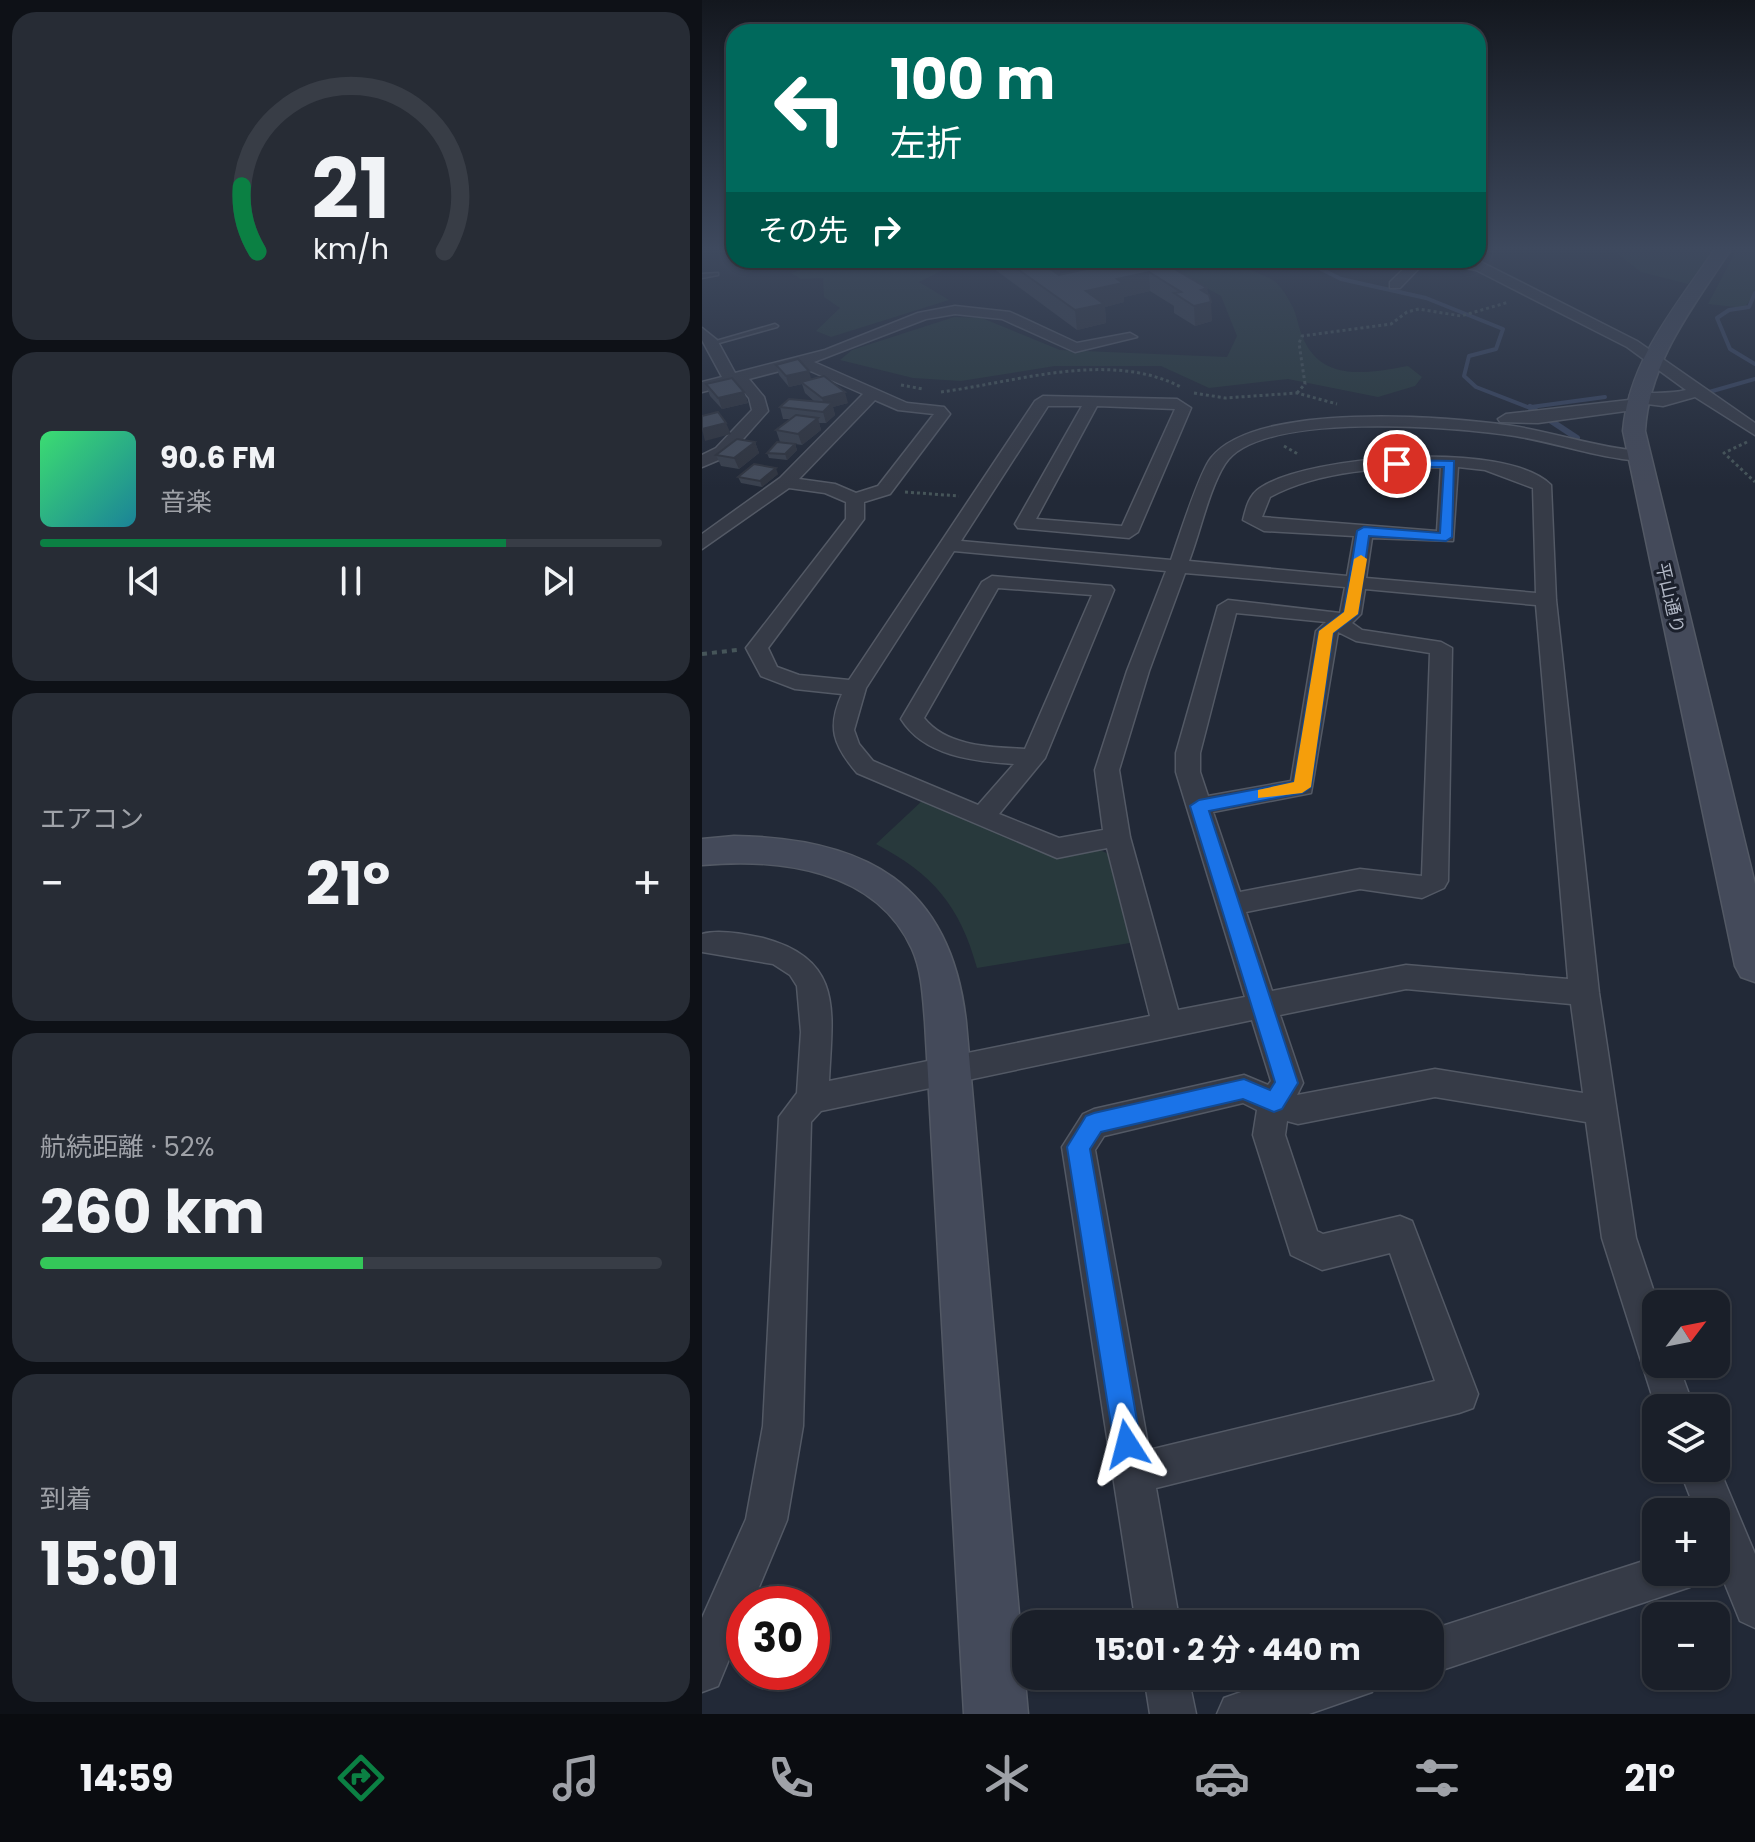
<!DOCTYPE html>
<html lang="ja">
<head>
<meta charset="utf-8">
<style>
  :root { --surface:#1a1f29; --page:#272c35; --text:#f1f3f6; --muted:#9fa2a8; --line:#383d46; --accent:#0b8043 }
  body { margin:0; font-family:Poppins,"Noto Sans JP",sans-serif; background:var(--page); color:var(--text); height:100vh; display:flex; flex-direction:column; font-size:30px; white-space:nowrap }
  * { box-sizing:border-box; margin:0 }
  p { font-size:26px; color:var(--muted) }
  .icon { flex:none; width:44px; height:44px; fill:none; stroke:currentColor; stroke-width:2; stroke-linecap:round; stroke-linejoin:round }
  .map { position:relative; flex:1; overflow:hidden }
  .side { display:flex; flex-direction:column; gap:12px; padding:12px; background:#0e1117; width:702px }
  .side>* { flex:none }
  .banner { position:absolute; left:24px; top:24px; width:760px; height:244px; border-radius:24px; box-shadow:0 2px 6px #0004,0 0 0 2px var(--line); background:#00695c; color:#fff; overflow:hidden }
  .needle { width:52px; rotate:58deg }
  .controls { position:absolute; left:940px; top:1290px; display:grid; gap:16px }
  .controls a { display:grid; place-items:center; width:88px; height:88px; border-radius:16px; background:var(--surface); box-shadow:0 2px 6px #0004,0 0 0 2px var(--line); font-size:40px }
  .speed { position:absolute; left:24px; top:1586px; display:flex; gap:16px; font-size:40px; font-weight:700; text-align:center }
  .speed>* { display:grid; place-content:center; width:104px; height:104px; border-radius:50%; background:var(--surface); box-shadow:0 2px 6px #0004,0 0 0 2px var(--line); line-height:1 }
  .speed .limit { border:12px solid #d22; background:#fff; color:#111 }
  .pin { position:absolute; display:grid; place-items:center; width:68px; height:68px; color:#fff; margin:-34px; border:4px solid #fff; border-radius:50%; box-shadow:0 2px 8px #0007 }
  .me { position:absolute; width:88px; margin:-44px; rotate:351deg; stroke-linejoin:round; filter:drop-shadow(0 0 6px #0008) }
  .turn { display:flex; align-items:center; gap:28px; height:168px; padding:0 32px; font-size:36px }
  .turn .icon { width:104px; height:104px; stroke-width:2.5 }
  .turn b { display:block; font-size:56px; line-height:68px }
  .then { display:flex; align-items:center; height:76px; padding:0 32px; background:#0003; gap:16px; font-size:30px }
  .big { font-size:60px; font-weight:700; line-height:1.1 }
  .side .card { flex:1; display:flex; flex-direction:column; justify-content:center; gap:12px; min-width:0; padding:0 28px; border-radius:24px; background:var(--page) }
  .side .dial { align-items:center; gap:0 }
  .dial svg { height:208px; overflow:visible; fill:none; stroke:var(--line); stroke-width:7; stroke-linecap:round; text-anchor:middle }
  .dial text { fill:var(--text); stroke:none }
  .song { display:flex; align-items:center; gap:24px }
  .cover { width:96px; height:96px; border-radius:12px; background:linear-gradient(135deg,hsl(140 70% 55%),hsl(190 70% 35%)) }
  .played { height:8px; border-radius:4px; background:linear-gradient(90deg,var(--accent) 75%,var(--line) 75%) }
  .keys { display:flex; justify-content:space-around; direction:ltr }
  .heat { display:flex; justify-content:space-between; align-items:center; font-size:44px; direction:ltr }
  .charge { height:12px; border-radius:6px; background:linear-gradient(90deg,#34c759 52%,var(--line) 0) }
  .trip { position:absolute; left:310px; top:1610px; width:432px; height:80px; border-radius:24px; background:var(--surface); box-shadow:0 2px 6px #0004,0 0 0 2px var(--line); font-weight:700; line-height:80px; text-align:center }
  .menu { display:flex; height:128px; justify-content:space-around; align-items:center; background:#0a0c10; color:var(--muted) }
  .menu .icon { width:56px; height:56px }
  .menu .on { color:var(--accent) }
  .menu b { font-size:36px; color:var(--text) }
  main { display:flex; flex:1; min-height:0 }
  .map>svg:first-child { display:block }
</style>
</head>
<body>
<main>
<section class="side">
<div class="card dial"><svg viewBox="0 0 100 80">
<path d="M14 69A42 42 0 1 1 86 69"/>
<path d="M14 69A42 42 0 0 1 8 44" stroke="#0b8043"/>
<text x="50" y="56" font-size="32" font-weight="700">21</text>
<text x="50" y="72" font-size="11">km/h</text>
</svg></div>
<div class="card">
<div class="song"><i class="cover"></i><div><b>90.6 FM</b><p>音楽</p></div></div>
<div class="played"></div>
<div class="keys"><svg class="icon" aria-label="previous" viewBox="0 0 24 24"><path d="M18 5L8 12l10 7zM5 5v14"/></svg><svg class="icon" aria-label="pause" viewBox="0 0 24 24"><path d="M8 5v14M16 5v14"/></svg><svg class="icon" aria-label="next" viewBox="0 0 24 24"><path d="M6 5l10 7-10 7zM19 5v14"/></svg></div>
</div>
<div class="card"><p>エアコン</p>
<div class="heat"><a>−</a><b class="big">21°</b><a>+</a></div>
</div>
<div class="card"><p>航続距離 · 52%</p><b class="big">260 km</b><div class="charge"></div></div>
<div class="card"><p>到着</p><b class="big">15:01</b></div>
</section>
<div class="map">
<svg width="1053" height="1714" viewBox="0 0 1053 1714">
  <rect width="100%" height="100%" fill="#222937"/>
  <g fill="#28393c">
    <path d="M902,249H1012L986,284L939,272L913,252Z"/>
    <path d="M1035,249H1053V293L1042,308L1006,304Z"/>
    <path d="M92,260H261L217,282L247,300L129,337L114,331L138,308L122,297L121,278L99,279L89,273L107,267Z"/>
    <path d="M455,260C493,260 534,260 569,279C577,283 583,293 588,302C594,312 595,320 598,330C615,383 662,374 706,366L720,377L713,386L676,397L586,379L507,388L459,366H353L259,381L211,378L138,360L150,350L252,317L280,318L358,350L525,357L535,336L519,296Z"/>
    <path d="M221,800L357,856L398,850L415,858L434,942L275,968C258,906 231,874 174,844Z"/>
  </g>
  <g fill="none" stroke-linecap="round" stroke-linejoin="round">
    <g stroke="#39455f" stroke-width="4">
      <path d="M601,260L639,279L724,298L801,329L794,349L767,356L762,376L774,387L831,409"/>
      <path d="M1053,293L1047,307L1027,310L1015,318L1028,349L1053,364"/>
      <path d="M1000,394L1053,379"/>
      <path d="M829,407L903,397"/>
    </g>
    <path stroke="#39455f" stroke-width="6" d="M828,407L875,438"/>
    <defs>
      <g id="lane">
        <path d="M16,273V275L0,278V274Z"/>
        <path d="M73,324L76,326L75,327L10,345L7,343Z"/>
      </g>
      <g id="street">
        <path d="M711,260H775L935,341L1053,423V435L993,397L961,406L937,403V408L931,410L836,423L798,422L796,419L804,414L927,400L928,395C947,391 964,395 984,390L925,347L774,270L723,262L698,288H688V282Z"/>
        <path d="M253,306L308,312L375,343L428,333L435,337L373,352L300,319L253,314L224,319L112,362L205,403L242,407L248,414L188,494L162,502V519L66,648L75,667L97,675L147,680L333,401L341,396L475,399L489,408L436,532L427,538L316,528L313,524L380,406H346L259,541L469,560C477,537 497,473 509,458C554,401 746,416 811,426C854,433 894,447 937,451L945,456L937,461L920,459C884,454 849,442 813,436C757,427 557,410 523,464C507,489 498,533 487,561L645,576L652,536L562,531L541,520C544,508 547,495 558,488C607,455 805,440 849,485L854,600L897,993L934,1238L956,1304L954,1364H976L992,1408H954L900,1238L884,1122L733,1097L596,1124L585,1121L583,1135L615,1231L621,1234L698,1216L710,1221L776,1394L771,1408L757,1413L454,1488L478,1624H434L360,1147L381,1114L392,1109L542,1075L566,1085L569,1081L550,1020L119,1111L109,1122L101,1426L85,1520L50,1604H42V1623L16,1686L0,1692V1618L44,1519L61,1426L77,1117L95,1093L99,1032L95,986L88,975L71,964L0,952V934C17,929 43,934 61,938C143,960 130,1012 127,1081L448,1016L405,848L355,858L155,773C131,745 125,727 140,694L93,689L59,676L44,648L144,519V502L123,493L87,488L0,549V534L78,478L161,394L97,366L47,379L62,397L66,411L26,456L0,467V455L14,448L50,410L47,398L34,383L0,392V382L20,377L0,340V328L15,340L33,373L123,350L216,313ZM173,400L196,410L232,414L176,486L154,493L133,484L97,479ZM395,406L473,409L420,526L334,519ZM739,467L735,531L560,517L568,497C618,470 684,467 739,467ZM756,467L783,470L831,488L834,593L664,578L670,538L751,541ZM252,551L464,571L425,671L393,770L401,830L357,838L297,814L343,758L412,590L409,586L290,576L280,582L199,719C222,756 271,761 312,764L276,805L171,761L157,744L152,730L164,688ZM483,573L643,587L638,613L526,600L516,606L474,753V772L543,997L476,1010L428,837L417,770L447,671ZM296,588L390,595L323,749C289,747 245,747 222,718ZM663,589L834,605L866,979L704,965L570,991L544,912L658,889L720,898L742,888L746,881L750,648L739,642L660,630L650,623L659,614ZM534,613L624,622L614,631L589,781L506,796L498,772V753ZM636,632L654,641L728,653L720,876L658,869L538,892L511,812L609,793ZM704,989L869,1004L881,1093L733,1069L595,1095L601,1083L578,1015ZM541,1103L555,1110L551,1135L589,1255L620,1270L688,1253L733,1381L447,1450L393,1150L402,1136Z"/>
        <path d="M1014,1461L1053,1554V1628L1038,1621L1014,1562V1512H994L977,1468H1014Z"/>
        <path d="M954,1557V1572H994L988,1587L728,1674V1630Z"/>
        <path d="M442,1676H486L494,1714H448Z"/>
        <path d="M585,1676H676L670,1692L607,1714H515L522,1698Z"/>
      </g>
      <g id="secondary">
        <path d="M1013,249H1029C992,306 947,361 943,431L1053,884V982L1039,977L1033,966L921,431C927,360 974,306 1013,249Z"/>
        <path d="M32,836C163,838 249,883 264,1022L326,1714H262L223,1022C221,998 220,971 210,949C174,869 77,858 0,865V839Z"/>
      </g>
    </defs>
    <use href="#lane" stroke="#535965" stroke-width="3"/>
    <use href="#street" stroke="#535965" stroke-width="3"/>
    <use href="#secondary" stroke="#535965" stroke-width="3"/>
    <g stroke="#465559" stroke-width="3" stroke-dasharray="3 3" stroke-linecap="butt">
      <path d="M199,385L221,389"/>
      <path d="M239,392C315,382 407,350 479,387"/>
      <path d="M492,393L523,398L595,393L635,404"/>
      <path d="M595,393L603,384L597,343L600,336L689,324L705,312L717,309L759,316L807,302"/>
      <path d="M1045,442L1022,453L1053,482"/>
      <path d="M582,446L596,454"/>
      <path d="M203,492L257,496"/>
    </g>
    <path stroke="#465559" stroke-width="4" stroke-dasharray="5 5" stroke-linecap="butt" d="M0,654L35,650"/>
    <use href="#lane" fill="#363b47" fill-rule="evenodd"/>
    <use href="#street" fill="#363b47" fill-rule="evenodd"/>
    <use href="#secondary" fill="#444a5a" fill-rule="evenodd"/>
  </g>
  <g fill="#3a414e">
    <path d="M283,260H354L356,262L358,274L378,270L363,260H457L505,288L510,321L493,326L472,313V306L448,291L422,297V302L403,307L404,323L375,330L284,263Z"/>
    <path d="M74,365L109,379L146,403L131,407L133,415L124,423H117L119,430L100,445L93,444L95,450L85,460L67,458L65,453L91,444L78,442L74,430L88,419H81L78,407L113,402L103,393L100,384L87,387L77,375Z"/>
    <path d="M4,384L42,392L46,403L20,409L8,396Z"/>
    <path d="M53,442L57,453L37,469L19,466L14,455Z"/>
    <path d="M76,474L60,487L39,483L36,477Z"/>
  </g>
  <g fill="#303540">
    <path d="M406,260H454L394,282L392,263Z"/>
    <path d="M356,262L359,281L342,265Z"/>
    <path d="M447,272L448,291L422,297V302L403,307L404,323L375,330L373,310L384,291L415,279Z"/>
    <path d="M505,288L506,303L509,302L510,321L493,326L492,306L499,290Z"/>
    <path d="M107,371L110,382H99L100,384L87,387L84,376Z"/>
    <path d="M42,392L46,403L20,409L16,398Z"/>
    <path d="M143,392L146,403L131,407L133,415L124,423L121,412L123,410L120,398Z"/>
    <path d="M116,418L119,430L100,445L96,434Z"/>
    <path d="M24,423L29,434L3,441L0,429Z"/>
    <path d="M53,442L57,453L37,469L32,458Z"/>
    <path d="M93,444L95,450L85,460L83,454Z"/>
    <path d="M74,468L76,474L60,487L58,481Z"/>
  </g>
  <g fill="#444c5b" stroke="#303540" stroke-width="2">
    <path d="M303,260H354L356,262L342,265L357,275L426,260H457L505,288L499,290L507,295L509,302L492,306L472,293L479,292L447,272L415,279L421,283L384,291L402,304L373,310Z"/>
    <path d="M388,260H406L392,263Z"/>
    <path d="M96,359L107,371L84,376L74,365Z"/>
    <path d="M122,376L143,392L120,398L99,382Z"/>
    <path d="M30,378L42,392L16,398L4,384Z"/>
    <path d="M87,399L130,403L121,412L78,407Z"/>
    <path d="M16,412L24,423L0,429V416Z"/>
    <path d="M94,415L116,418L96,434L74,430Z"/>
    <path d="M35,439L53,442L32,458L14,455Z"/>
    <path d="M75,442L93,444L83,454L65,453Z"/>
    <path d="M52,464L74,468L58,481L36,477Z"/>
  </g>
  <linearGradient id="sky" x2="0" y2="1"><stop stop-color="#13171e"/><stop offset="0.51" stop-color="#3e495e"/><stop offset="1" stop-color="#3e495e" stop-opacity="0"/></linearGradient>
  <rect width="1053" height="488" fill="url(#sky)"/>
  <path fill="#1a73e8" stroke="#114b97" stroke-width="2" d="M695,460L752,461L750,537L744,541L667,536L656,614L631,633L609,787L600,793L507,811L596,1083L580,1109L572,1112L541,1099L399,1132L388,1149L439,1444L435,1454L425,1458L416,1454L412,1444L365,1147L384,1116L392,1113L542,1079L568,1090L573,1082L488,806L497,800L592,782L617,631L642,612L655,531L662,527L738,533L742,467H691V461Z"/>
  <path fill="#f59e0b" d="M659,555L665,559L656,614L631,633L609,787L600,793L556,798V790L592,782L617,631L642,612L652,559Z"/>
  <g text-anchor="middle" stroke-width="6" stroke-linejoin="round" paint-order="stroke">
    <g font-size="18" fill="#b0b6c4" stroke="#1b202c">
      <text transform="translate(968 598) rotate(77)" y="6">平山通り</text>
    </g>
  </g>
</svg>
<div class="controls">
<a><svg class="needle" viewBox="-14 -14 28 28"><path d="M0-13l5 13h-10z" fill="#e53935"/><path d="M0 13l5-13h-10z" fill="#9fa2a8"/></svg></a>
<a><svg class="icon" aria-label="layers" viewBox="0 0 24 24"><path d="M12 4l9 5-9 5-9-5zM3 14l9 5 9-5"/></svg></a>
<a>+</a>
<a>−</a>
</div>
<div class="speed"><div class="limit">30</div></div>
<div class="pin" style="left:695px;top:464px;background:#d93025"><svg class="icon" aria-label="arrive" viewBox="0 0 24 24"><path d="M6 21V4h12l-3 4 3 4H6"/></svg></div>
<svg class="me" style="left:425px;top:1444px" viewBox="-20 -20 40 40"><path d="M0-17L14 15 0 8-14 15z" fill="#1a73e8" stroke="#fff" stroke-width="4"/></svg>
<div class="trip">15:01 · 2 分 · 440 m</div>
<div class="banner">
<div class="turn"><svg class="icon" aria-label="left" viewBox="0 0 24 24"><path d="M17 20v-9H6M10 6l-5 5 5 5"/></svg><div><b>100 m</b>左折</div></div>
<div class="then">その先<svg class="icon" aria-label="right" viewBox="0 0 24 24"><path d="M7 20v-9h11M14 6l5 5-5 5"/></svg></div>
</div>
</div>
</main>
<nav class="menu">
<b>14:59</b>
<svg class="icon on" aria-label="directions" viewBox="0 0 24 24"><path d="M12 3l9 9-9 9-9-9zM9 14v-3h6M13 9l2 2-2 2"/></svg>
<svg class="icon" aria-label="music" viewBox="0 0 24 24"><path d="M9 18V5l10-2v13"/><circle cx="6" cy="18" r="3"/><circle cx="16" cy="16" r="3"/></svg>
<svg class="icon" aria-label="phone" viewBox="0 0 24 24"><path d="M5 4h4l2 5-3 2q2 4 5 5l2-3 5 2v4C11 20 4 13 5 4z"/></svg>
<svg class="icon" aria-label="climate" viewBox="0 0 24 24"><path d="M12 3v18M4 7l16 10M4 17L20 7"/></svg>
<svg class="icon" aria-label="car" viewBox="0 0 24 24"><path d="M5 17H2v-5l4-1 3-4h7l3 4 3 1v5h-3M9 17h6M6 11h13"/><circle cx="7" cy="17" r="2"/><circle cx="17" cy="17" r="2"/></svg>
<svg class="icon" aria-label="filters" viewBox="0 0 24 24"><path d="M4 7h16M4 17h16"/><circle cx="9" cy="7" r="2"/><circle cx="15" cy="17" r="2"/></svg>
<b>21°</b>
</nav>
</body>
</html>
